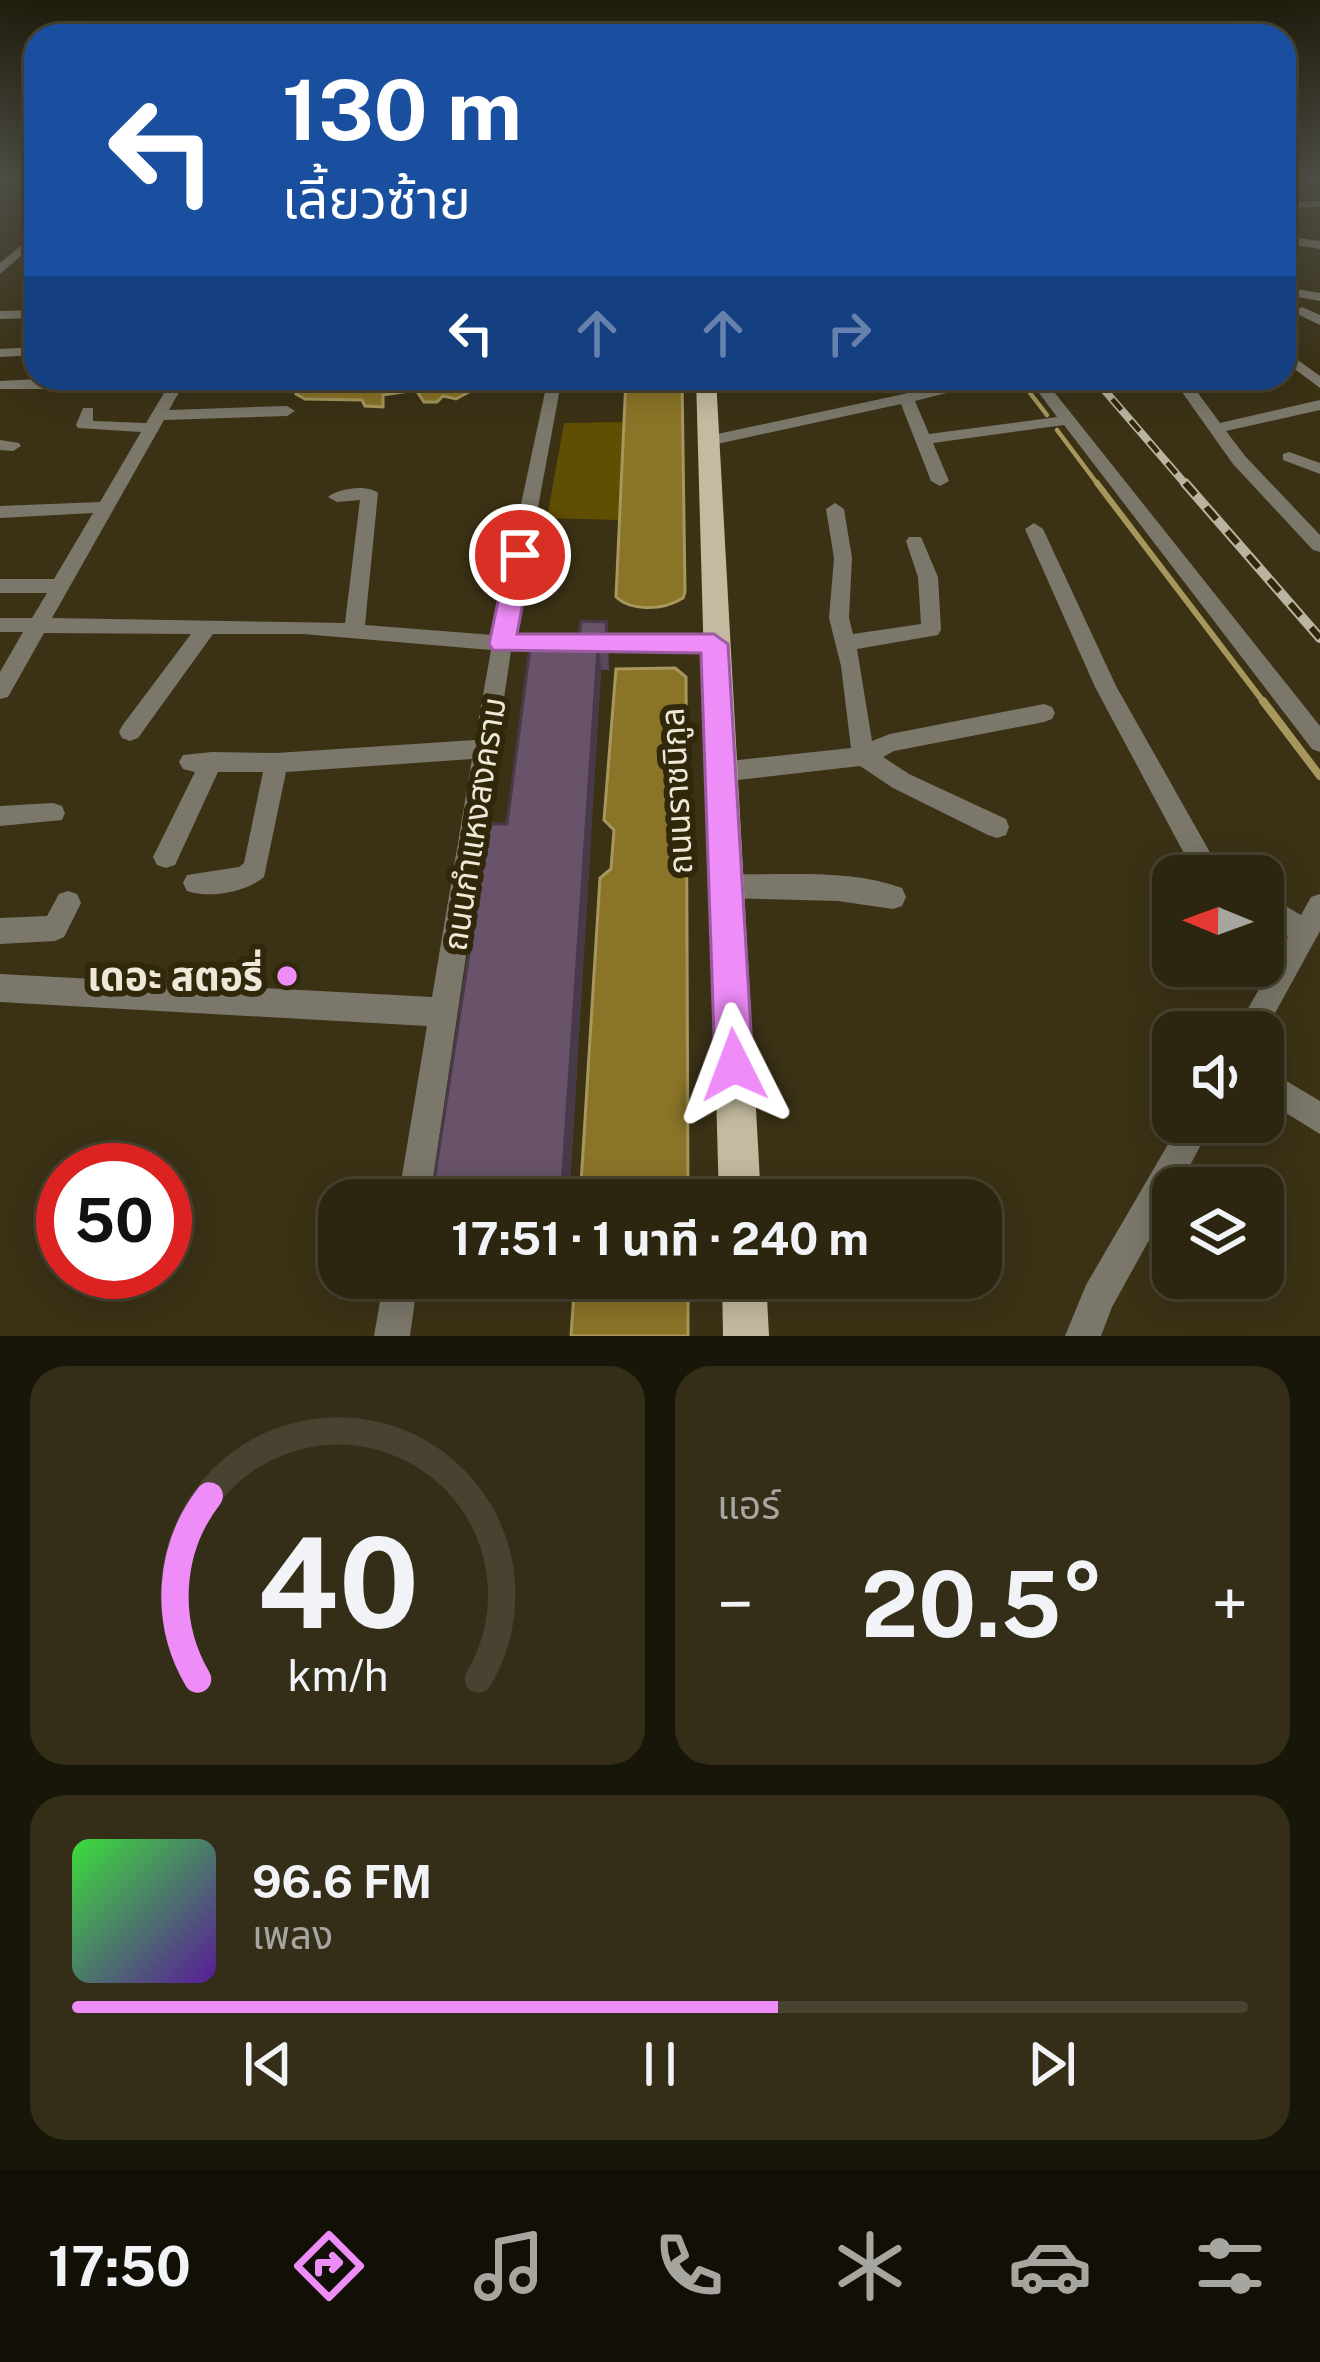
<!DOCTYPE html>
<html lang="th">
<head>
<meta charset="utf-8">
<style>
  :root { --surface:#2c2610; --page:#342e19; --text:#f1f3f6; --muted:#a6a59f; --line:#484330; --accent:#ee8cf8 }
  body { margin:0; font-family:"Public Sans","Noto Sans Thai",sans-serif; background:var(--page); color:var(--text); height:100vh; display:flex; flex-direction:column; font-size:45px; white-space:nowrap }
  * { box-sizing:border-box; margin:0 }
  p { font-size:39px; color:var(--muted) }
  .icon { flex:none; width:66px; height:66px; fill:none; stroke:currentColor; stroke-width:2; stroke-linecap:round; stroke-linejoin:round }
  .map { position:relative; height:1336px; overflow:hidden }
  .details { display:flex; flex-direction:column; gap:30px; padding:30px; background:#181509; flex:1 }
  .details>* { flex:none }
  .banner { position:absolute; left:24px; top:24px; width:1272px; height:366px; border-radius:36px; box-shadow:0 6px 30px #0003,0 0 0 3px var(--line); background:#1a4fa0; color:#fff; overflow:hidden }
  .needle { width:78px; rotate:271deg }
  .controls { position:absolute; left:1152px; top:855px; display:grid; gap:24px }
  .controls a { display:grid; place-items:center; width:132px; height:132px; border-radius:24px; background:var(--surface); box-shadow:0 6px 30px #0003,0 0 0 3px var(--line); font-size:60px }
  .speed { position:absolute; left:36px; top:1143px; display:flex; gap:24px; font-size:60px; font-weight:700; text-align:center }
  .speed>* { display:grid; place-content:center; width:156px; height:156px; border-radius:50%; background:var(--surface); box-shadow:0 6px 30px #0003,0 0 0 3px var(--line); line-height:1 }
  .speed .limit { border:18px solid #d22; background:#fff; color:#111 }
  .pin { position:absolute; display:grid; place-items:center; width:102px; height:102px; color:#fff; margin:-51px; border:6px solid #fff; border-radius:50%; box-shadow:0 3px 12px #0007 }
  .me { position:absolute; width:132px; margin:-66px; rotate:357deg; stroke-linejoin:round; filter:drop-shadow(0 0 9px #0008) }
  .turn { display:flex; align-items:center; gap:42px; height:252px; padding:0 60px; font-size:54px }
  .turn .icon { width:156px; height:156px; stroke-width:2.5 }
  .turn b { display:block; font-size:84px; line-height:102px }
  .lanes { display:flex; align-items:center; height:114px; padding:0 60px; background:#0003; justify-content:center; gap:60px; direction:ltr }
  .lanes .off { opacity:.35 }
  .big { font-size:90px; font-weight:700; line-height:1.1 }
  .details .card { flex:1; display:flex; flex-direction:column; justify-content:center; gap:18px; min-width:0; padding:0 42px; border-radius:36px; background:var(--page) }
  .details .dial { align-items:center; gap:0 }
  .dial svg { height:312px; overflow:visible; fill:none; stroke:var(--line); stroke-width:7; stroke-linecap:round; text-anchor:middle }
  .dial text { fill:var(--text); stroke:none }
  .song { display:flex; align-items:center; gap:36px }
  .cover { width:144px; height:144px; border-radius:18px; background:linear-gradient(135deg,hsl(120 70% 55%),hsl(270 70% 35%)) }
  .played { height:12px; border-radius:6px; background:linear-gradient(90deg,var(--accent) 60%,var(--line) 60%) }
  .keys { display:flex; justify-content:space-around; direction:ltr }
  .heat { display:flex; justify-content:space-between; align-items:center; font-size:66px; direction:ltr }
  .details .tiles { flex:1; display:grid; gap:30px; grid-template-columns:1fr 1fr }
  .card:last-child { grid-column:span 2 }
  .trip { position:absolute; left:318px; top:1179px; width:684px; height:120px; border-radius:36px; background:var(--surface); box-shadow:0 6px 30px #0003,0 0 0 3px var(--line); font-weight:700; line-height:120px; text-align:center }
  .tab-bar { display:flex; height:192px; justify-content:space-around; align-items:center; background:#120f06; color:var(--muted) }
  .tab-bar .icon { width:84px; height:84px }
  .tab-bar .on { color:var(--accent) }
  .tab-bar b { font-size:54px; color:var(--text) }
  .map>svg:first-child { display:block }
</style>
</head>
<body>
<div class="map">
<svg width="1320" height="1336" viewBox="0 0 1320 1336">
  <rect width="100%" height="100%" fill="#3b3216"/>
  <path fill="#604e02" d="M624,422L619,520L547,518L564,423Z"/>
  <g fill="#8a7428" stroke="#a8975d" stroke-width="3">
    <path d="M301,378H499L497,384L465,383L462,390L467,393L456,399L443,396L437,402H424L416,390L383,395V407L365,406L362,400L305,399L296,394Z"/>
    <path d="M626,378H682L685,592L683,598C664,610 632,612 616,597Z"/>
    <path d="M675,668L686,677L688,1200H580L600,878L611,869L614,830L604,820L616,669Z"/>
    <path d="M575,1278H688V1336H571Z"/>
  </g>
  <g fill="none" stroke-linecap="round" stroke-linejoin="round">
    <g stroke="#a8975d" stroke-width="4.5">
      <path d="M1020,380L1047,415"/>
      <path d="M1057,430L1099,486"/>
    </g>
    <path stroke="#a8975d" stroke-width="6" d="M1097,483L1265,704"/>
    <path stroke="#a8975d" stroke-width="8" d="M1263,701L1320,776"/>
    <g fill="#7b776a" fill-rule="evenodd">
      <path d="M1320,201V207L1284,208V202Z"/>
      <path d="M1284,224L1290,225L1297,238L1320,241V249L1289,244Z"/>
      <path d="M36,233V243L0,274V263Z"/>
      <path d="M1284,281L1296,289L1320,293V301L1287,295Z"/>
      <path d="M1302,307L1320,315V325L1297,314L1295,311Z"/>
      <path d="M36,310V318L0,319V311Z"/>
      <path d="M36,347V355L0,357V349Z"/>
      <path d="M1284,350L1320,376V388L1284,361Z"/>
      <path d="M57,378H72L65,388L60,389H0V381Z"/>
      <path d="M173,378H187L169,410L287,406L295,411L287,416L164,420L52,618L345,623L360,500L337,502L328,497C339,488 367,484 378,493L365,625L493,635L548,378H562L514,636H714L724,644L714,652L511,651L430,1200H398L427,1026L0,1002V974L432,997L472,759L286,772L264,877C246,892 210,899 187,891L183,883L187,875L239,867L244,863L263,772H218L175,865L166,868L157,865L153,857L195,772L183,769L179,762L183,755L212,752L276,753L475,740L491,650L303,634H213L138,738L130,741L122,738L119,732L122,726L191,634L44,633L8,697L0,699V672L23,632H0V618H32L47,593H0V579H54L93,513L0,518V506L100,502L141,432L78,428L76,425L83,408H93V421L146,423Z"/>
      <path d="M978,378H1006L915,401L929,434L1057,417L1028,378H1043L1320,726V752L1312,749L1064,425L933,443L949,481L940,486L931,481L901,404L708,446L700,441L708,436Z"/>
      <path d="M1172,378H1187L1220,423L1320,400V410L1226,431L1245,456L1320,535V552L1313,550L1233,464Z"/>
      <path d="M0,440L19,443L21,446L13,451L0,450Z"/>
      <path d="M1289,452L1320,463V474L1283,460V454Z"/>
      <path d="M835,503L844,509L852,558L849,618L853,634L921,624L918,577L906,541L909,537H921L938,577L941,630L938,635L857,649L872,741L890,734L1044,704L1052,707L1055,713L1052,719L1044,722L894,751L883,757L909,774L1006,819L1009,827L1006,835L997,838L988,835L893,788L860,766L720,782L712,779L708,772L712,765L720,762L851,748L841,666L829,618L834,558L826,509Z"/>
      <path d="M1034,523L1043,529L1116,686L1212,856L1230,868L1234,876H1200L1194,872L1095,687L1025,529Z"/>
      <path d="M53,803L62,806L65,813L62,820L0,826V806Z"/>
      <path d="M726,874C782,876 849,868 902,888L906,897L902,906L893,909L838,901L726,898L717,894L713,886L717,878Z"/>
      <path d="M68,891L77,894L81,903L64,937L55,941L0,944V918L47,916L59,894Z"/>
      <path d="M1263,893L1301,915L1311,897L1320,894V931L1263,1035V1032H1235L1288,937L1263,920Z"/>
      <path d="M1263,1067L1320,1101V1134L1263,1099Z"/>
      <path d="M1181,1122H1213L1178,1188H1173V1197L1112,1307L1101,1336H1065L1086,1285Z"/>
      <path d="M384,1278H418L410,1336H374Z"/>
    </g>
    <g fill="#c3ba9f" fill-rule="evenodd">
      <path d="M696,378H716L761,1200H719Z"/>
      <path d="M722,1278H766L769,1336H723Z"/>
    </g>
    <defs>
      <path id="rail-far1" d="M1094,378L1187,486"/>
      <path id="rail" d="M1185,483L1320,638"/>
    </defs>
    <use href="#rail-far1" stroke="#b9b3a0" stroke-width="8"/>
    <use href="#rail" stroke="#b9b3a0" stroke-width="10"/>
    <use href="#rail-far1" stroke="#31280c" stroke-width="4.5" stroke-dasharray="14" stroke-linecap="butt"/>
    <use href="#rail" stroke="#31280c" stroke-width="6" stroke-dasharray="16" stroke-linecap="butt"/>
  </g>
  <path fill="#59475b" d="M607,622L609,658V670H601L569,1200H439L432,1194L507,824L578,647Z"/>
  <g fill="#493a4a">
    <path d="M607,622L609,658V670L606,634Z"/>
    <path d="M599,634L601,670L569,1200H561Z"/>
  </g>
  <path fill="#68536a" stroke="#493a4a" stroke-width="3" d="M581,621L607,622L606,634H599L561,1200H529L530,1195L432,1194L489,824H507L530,648L578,647Z"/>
  <linearGradient id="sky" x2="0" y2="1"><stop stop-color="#201c0c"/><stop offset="0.49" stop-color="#4f4f47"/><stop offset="1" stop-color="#4f4f47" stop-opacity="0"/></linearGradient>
  <rect width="1320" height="365" fill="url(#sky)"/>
  <path fill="#ee8cf8" stroke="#9b5ba1" stroke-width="3" d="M520,547L532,555L517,634H714L728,644L753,1065L747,1079L734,1084L720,1079L715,1065L701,653L493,650L489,644L508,555Z"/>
  <circle fill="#ee8cf8" stroke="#31280c" stroke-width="4.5" cx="287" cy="976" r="12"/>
  <g text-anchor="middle" stroke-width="12" stroke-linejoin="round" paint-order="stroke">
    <g font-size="33" fill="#ede8d8" stroke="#31280c">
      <text transform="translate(676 791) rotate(-93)" y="12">ถนนราชนิกูล</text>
      <text transform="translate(474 824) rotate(-81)" y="12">ถนนกำแหงสงคราม</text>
    </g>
    <g font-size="39" font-weight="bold" fill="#ede8d8" stroke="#31280c" text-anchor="end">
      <text x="263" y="990">เดอะ สตอรี่</text>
    </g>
  </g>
</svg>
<div class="controls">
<a><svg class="needle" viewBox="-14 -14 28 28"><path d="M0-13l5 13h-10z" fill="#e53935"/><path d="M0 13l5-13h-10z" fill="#a6a59f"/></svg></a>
<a><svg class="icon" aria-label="sound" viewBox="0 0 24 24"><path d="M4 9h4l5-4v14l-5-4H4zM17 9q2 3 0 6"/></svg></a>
<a><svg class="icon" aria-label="layers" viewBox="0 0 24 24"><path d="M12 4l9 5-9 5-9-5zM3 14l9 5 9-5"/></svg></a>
</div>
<div class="speed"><div class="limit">50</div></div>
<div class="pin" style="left:520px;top:555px;background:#d93025"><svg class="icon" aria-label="arrive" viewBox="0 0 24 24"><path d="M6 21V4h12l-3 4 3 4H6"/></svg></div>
<svg class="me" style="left:734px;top:1065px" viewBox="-20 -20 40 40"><path d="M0-17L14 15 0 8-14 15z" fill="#ee8cf8" stroke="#fff" stroke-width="4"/></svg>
<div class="trip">17:51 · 1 นาที · 240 m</div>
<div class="banner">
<div class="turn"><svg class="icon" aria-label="left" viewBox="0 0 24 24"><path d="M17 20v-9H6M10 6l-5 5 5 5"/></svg><div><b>130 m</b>เลี้ยวซ้าย</div></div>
<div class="lanes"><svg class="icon" aria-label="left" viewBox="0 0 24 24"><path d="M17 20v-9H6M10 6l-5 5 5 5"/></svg><svg class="icon off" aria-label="ahead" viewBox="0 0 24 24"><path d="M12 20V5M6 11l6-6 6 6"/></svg><svg class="icon off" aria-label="ahead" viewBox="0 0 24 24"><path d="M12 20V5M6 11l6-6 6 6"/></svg><svg class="icon off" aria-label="right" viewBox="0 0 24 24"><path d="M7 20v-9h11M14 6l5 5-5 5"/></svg></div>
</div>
</div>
<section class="details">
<div class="tiles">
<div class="card dial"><svg viewBox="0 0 100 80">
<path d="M14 69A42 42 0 1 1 86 69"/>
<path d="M14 69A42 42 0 0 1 17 22" stroke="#ee8cf8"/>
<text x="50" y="56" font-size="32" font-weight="700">40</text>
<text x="50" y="72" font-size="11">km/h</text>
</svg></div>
<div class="card"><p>แอร์</p>
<div class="heat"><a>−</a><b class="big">20.5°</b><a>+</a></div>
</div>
<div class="card">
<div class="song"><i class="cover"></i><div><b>96.6 FM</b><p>เพลง</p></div></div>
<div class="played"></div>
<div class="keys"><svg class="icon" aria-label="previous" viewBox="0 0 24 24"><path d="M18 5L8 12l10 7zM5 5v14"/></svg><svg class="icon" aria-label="pause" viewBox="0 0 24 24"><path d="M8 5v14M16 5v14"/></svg><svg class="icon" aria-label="next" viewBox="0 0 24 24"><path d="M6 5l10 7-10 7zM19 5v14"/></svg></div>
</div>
</div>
</section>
<nav class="tab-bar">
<b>17:50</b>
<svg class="icon on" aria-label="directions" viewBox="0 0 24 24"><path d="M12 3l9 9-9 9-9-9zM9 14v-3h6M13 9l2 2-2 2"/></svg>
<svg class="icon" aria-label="music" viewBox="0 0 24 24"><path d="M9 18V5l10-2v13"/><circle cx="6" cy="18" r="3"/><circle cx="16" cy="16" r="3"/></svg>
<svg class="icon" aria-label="phone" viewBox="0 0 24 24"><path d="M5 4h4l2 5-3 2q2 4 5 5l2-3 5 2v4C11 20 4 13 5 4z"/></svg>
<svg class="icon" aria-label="climate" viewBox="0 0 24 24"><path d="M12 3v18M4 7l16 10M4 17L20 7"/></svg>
<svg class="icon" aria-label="car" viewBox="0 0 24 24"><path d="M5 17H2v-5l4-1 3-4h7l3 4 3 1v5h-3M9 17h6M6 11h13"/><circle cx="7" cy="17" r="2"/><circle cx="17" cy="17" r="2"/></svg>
<svg class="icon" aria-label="filters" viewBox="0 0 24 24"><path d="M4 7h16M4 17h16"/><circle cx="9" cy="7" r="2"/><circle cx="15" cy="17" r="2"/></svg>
</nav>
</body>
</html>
